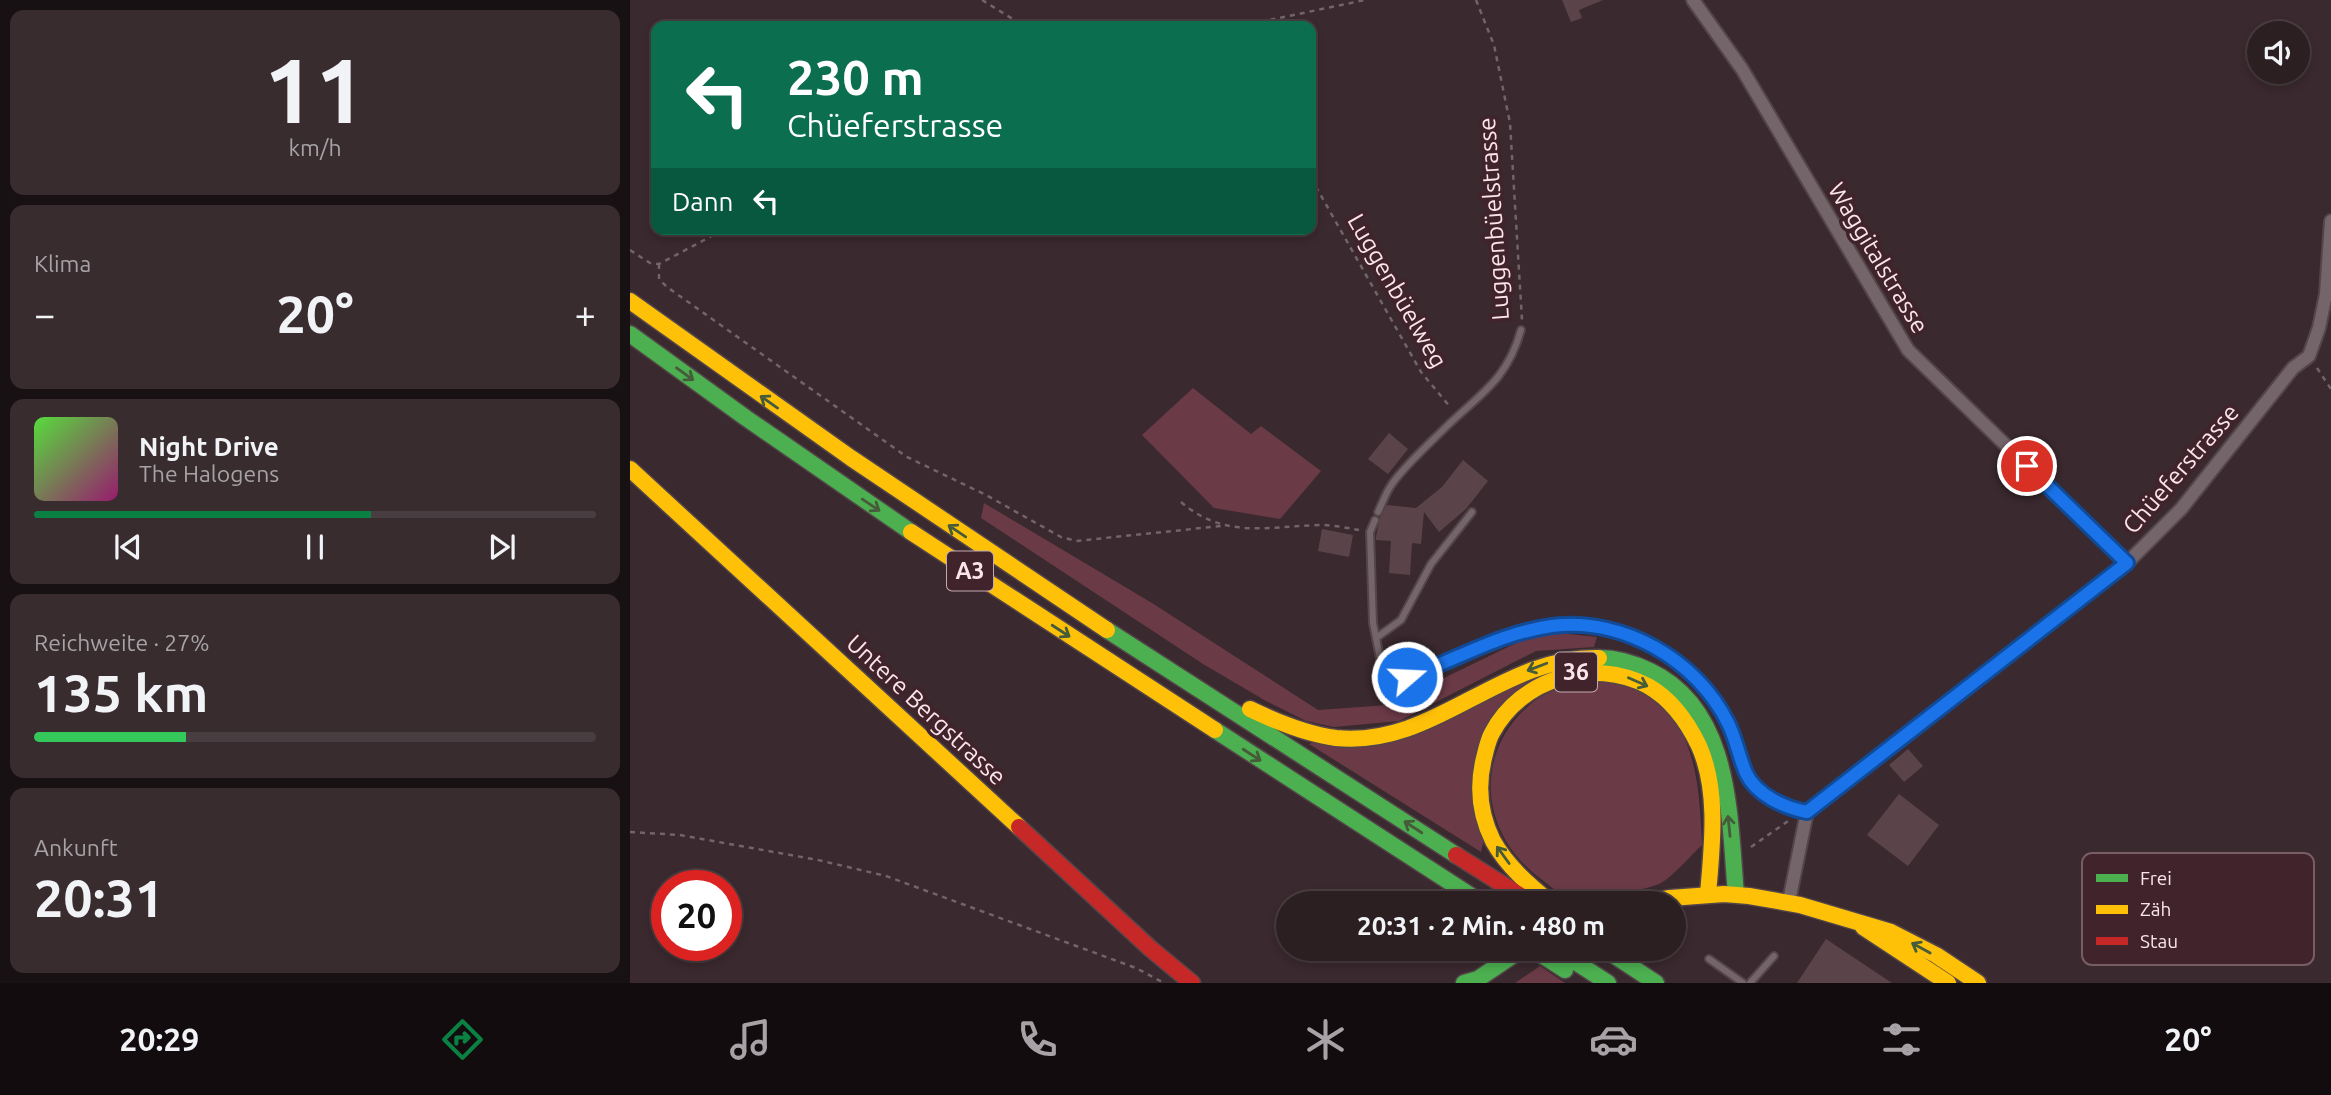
<!DOCTYPE html>
<html lang="de">
<head>
<meta charset="utf-8">
<style>
  :root { --surface:#2c1f22; --page:#382c2f; --text:#f1f3f6; --muted:#a6a2a5; --line:#483d40; --accent:#0b8043 }
  body { margin:0; font-family:Ubuntu,sans-serif; background:var(--page); color:var(--text); height:100vh; display:flex; flex-direction:column; font-size:26px; white-space:nowrap }
  * { box-sizing:border-box; margin:0 }
  p { font-size:23px; color:var(--muted) }
  .icon { flex:none; width:38px; height:38px; fill:none; stroke:currentColor; stroke-width:2; stroke-linecap:round; stroke-linejoin:round }
  .map { position:relative; flex:1; overflow:hidden }
  .panel { display:flex; flex-direction:column; gap:10px; padding:10px; background:#181113; width:630px }
  .panel>* { flex:none }
  .hud { position:absolute; left:21px; top:21px; width:665px; height:214px; border-radius:14px; box-shadow:0 4px 10px #0003,0 0 0 2px var(--line); background:#0b6e4f; color:#fff; overflow:hidden }
  .controls { position:absolute; left:1617px; top:21px; display:grid; gap:14px }
  .controls a { display:grid; place-items:center; width:63px; height:63px; border-radius:50%; background:var(--surface); box-shadow:0 4px 10px #0003,0 0 0 2px var(--line); font-size:35px }
  .speed { position:absolute; left:21px; top:870px; display:flex; gap:14px; font-size:35px; font-weight:700; text-align:center }
  .speed>* { display:grid; place-content:center; width:91px; height:91px; border-radius:50%; background:var(--surface); box-shadow:0 4px 10px #0003,0 0 0 2px var(--line); line-height:1 }
  .speed .limit { border:10px solid #d22; background:#fff; color:#111 }
  .pin { position:absolute; display:grid; place-items:center; width:60px; height:60px; color:#fff; margin:-30px; border:4px solid #fff; border-radius:50%; box-shadow:0 2px 7px #0007 }
  .me { position:absolute; width:77px; margin:-38px; rotate:71deg; stroke-linejoin:round; filter:drop-shadow(0 0 5px #0008) }
  .turn { display:flex; align-items:center; gap:24px; height:147px; padding:0 21px; font-size:32px }
  .turn .icon { width:91px; height:91px; stroke-width:2.5 }
  .turn b { display:block; font-size:49px; line-height:60px }
  .then { display:flex; align-items:center; height:66px; padding:0 21px; background:#0003; gap:14px; font-size:26px }
  .big { font-size:52px; font-weight:700; line-height:1.1 }
  .panel .card { flex:1; display:flex; flex-direction:column; justify-content:center; gap:10px; min-width:0; padding:0 24px; border-radius:14px; background:var(--page) }
  .panel .dial { align-items:center; gap:0 }
  .dial b { font-size:91px; line-height:1 }
  .song { display:flex; align-items:center; gap:21px }
  .cover { width:84px; height:84px; border-radius:10px; background:linear-gradient(135deg,hsl(110 70% 55%),hsl(320 70% 35%)) }
  .played { height:7px; border-radius:4px; background:linear-gradient(90deg,var(--accent) 60%,var(--line) 60%) }
  .keys { display:flex; justify-content:space-around; direction:ltr }
  .heat { display:flex; justify-content:space-between; align-items:center; font-size:38px; direction:ltr }
  .charge { height:10px; border-radius:5px; background:linear-gradient(90deg,#34c759 27%,var(--line) 0) }
  .trip { position:absolute; left:646px; top:891px; width:410px; height:70px; border-radius:35px; background:var(--surface); box-shadow:0 4px 10px #0003,0 0 0 2px var(--line); font-weight:700; line-height:70px; text-align:center }
  .menu { display:flex; height:112px; justify-content:space-around; align-items:center; background:#120c0e; color:var(--muted) }
  .menu .icon { width:49px; height:49px }
  .menu .current { color:var(--accent) }
  .menu b { font-size:32px; color:var(--text) }
  main { display:flex; flex:1; min-height:0 }
  .map>svg:first-child { display:block }
</style>
</head>
<body>
<main>
<section class="panel">
<div class="card dial"><b>11</b><p>km/h</p></div>
<div class="card"><p>Klima</p>
<div class="heat"><a>−</a><b class="big">20°</b><a>+</a></div>
</div>
<div class="card">
<div class="song"><i class="cover"></i><div><b>Night Drive</b><p>The Halogens</p></div></div>
<div class="played"></div>
<div class="keys"><svg class="icon" aria-label="previous" viewBox="0 0 24 24"><path d="M18 5L8 12l10 7zM5 5v14"/></svg><svg class="icon" aria-label="pause" viewBox="0 0 24 24"><path d="M8 5v14M16 5v14"/></svg><svg class="icon" aria-label="next" viewBox="0 0 24 24"><path d="M6 5l10 7-10 7zM19 5v14"/></svg></div>
</div>
<div class="card"><p>Reichweite · 27%</p><b class="big">135 km</b><div class="charge"></div></div>
<div class="card"><p>Ankunft</p><b class="big">20:31</b></div>
</section>
<div class="map">
<svg width="1701" height="983" viewBox="0 0 1701 983">
  <rect width="100%" height="100%" fill="#3a292e"/>
  <g fill="#6a3a47">
    <path d="M563,388L621,434L631,426L691,471L650,519L584,508L512,435Z"/>
    <path d="M354,503L522,603L688,710L758,705L911,631L967,637L964,647L906,651L769,721L704,727L676,721L636,701L573,664L351,518Z"/>
    <path d="M918,671L857,728L854,839L851,852L679,744L683,742L699,745Z"/>
    <path d="M963,681C972,682 982,682 990,684C1066,704 1069,780 1072,845C1061,855 1041,879 1029,884C1020,888 952,905 946,903C935,900 921,886 911,879C849,834 842,751 903,702C920,688 942,685 963,681Z"/>
    <path d="M910,966L935,983H885Z"/>
  </g>
  <g fill="#5a444a">
    <path d="M932,0H973L949,10L952,18L941,22Z"/>
    <path d="M759,433L778,449L758,474L738,459Z"/>
    <path d="M833,460L858,481L836,509L809,532L794,512L791,544L782,543L780,575L759,573L761,541L746,540V537L750,517L757,505L786,508L812,487Z"/>
    <path d="M692,529L723,535L719,557L688,551Z"/>
    <path d="M1278,749L1293,766L1274,782L1259,765Z"/>
    <path d="M1269,794L1309,825L1278,866L1237,835Z"/>
    <path d="M1196,939L1262,983H1167Z"/>
  </g>
  <g fill="none" stroke-linecap="round" stroke-linejoin="round">
    <defs>
      <g id="lane">
        <path d="M748,512C752,504 755,495 760,487C771,469 800,443 816,427C851,393 877,380 891,330"/>
        <path d="M745,520L740,532L743,623L752,668C759,670 770,677 777,677C790,677 815,663 827,658C843,651 859,642 875,636C910,622 956,621 991,633C1036,648 1077,679 1098,723C1106,739 1108,758 1116,774C1126,795 1155,808 1177,812"/>
        <path d="M746,638L771,620L801,564L842,512"/>
        <path d="M1079,959L1113,983"/>
        <path d="M1120,983L1144,956"/>
      </g>
      <g id="street">
        <path d="M1063,0L1112,69L1278,350L1497,563"/>
        <path d="M1159,901L1177,812L1497,563L1551,509L1663,368L1679,356L1689,328L1696,294L1701,221"/>
      </g>
      <g id="fast">
        <path d="M0,334L116,418L281,532"/>
        <path d="M477,630L826,855"/>
        <path d="M969,658C987,658 1004,663 1020,671C1102,710 1099,817 1106,894"/>
        <path d="M585,730L852,903"/>
        <path d="M901,948L935,970"/>
        <path d="M924,948L978,983"/>
        <path d="M973,948L1026,983"/>
        <path d="M834,983L848,979L894,948"/>
      </g>
      <g id="slow">
        <path d="M0,301L221,458L477,630"/>
        <path d="M0,469L389,827"/>
        <path d="M281,532L585,730"/>
        <path d="M620,709C647,722 676,734 706,738C805,748 869,656 969,658"/>
        <path d="M921,903C899,885 877,866 863,841C850,815 847,786 854,758C856,750 858,740 862,733C891,678 963,657 1018,686C1041,699 1058,723 1069,746C1089,791 1082,847 1078,894"/>
        <path d="M1010,903L1040,898L1094,894L1119,896L1170,905L1261,932L1306,955L1348,983"/>
        <path d="M1233,927L1318,983"/>
      </g>
      <g id="jam">
        <path d="M389,827L521,949L562,983"/>
        <path d="M826,855L902,903"/>
      </g>
    </defs>
    <use href="#lane" stroke="#534549" stroke-width="10"/>
    <use href="#street" stroke="#534549" stroke-width="16"/>
    <use href="#fast" stroke="#534549" stroke-width="19"/>
    <use href="#slow" stroke="#534549" stroke-width="19"/>
    <use href="#jam" stroke="#534549" stroke-width="19"/>
    <g stroke="#716569" stroke-width="2.5" stroke-dasharray="5 5" stroke-linecap="butt">
      <path d="M352,0L394,26"/>
      <path d="M846,0L864,45L880,123L892,320"/>
      <path d="M611,26L735,0"/>
      <path d="M681,178L791,372L821,408"/>
      <path d="M0,250L20,263L29,264L95,229"/>
      <path d="M29,264V279L37,287L277,457L356,495L431,537L446,541L591,526"/>
      <path d="M1687,368L1701,389"/>
      <path d="M551,502C595,540 639,526 691,525C704,525 717,528 729,530"/>
      <path d="M0,832L50,835L188,860L256,876L506,968L534,983"/>
      <path d="M1121,847L1161,819"/>
      <path d="M968,903L998,894"/>
    </g>
    <use href="#lane" stroke="#74656a" stroke-width="6"/>
    <use href="#street" stroke="#74656a" stroke-width="12"/>
    <use href="#fast" stroke="#4caf50" stroke-width="16"/>
    <use href="#slow" stroke="#ffc107" stroke-width="16"/>
    <use href="#jam" stroke="#c62828" stroke-width="16"/>
  </g>
  <defs><path id="oneway-shaft" d="M-6 0H5M1.5-3L5.5 0L1.5 3" fill="none" stroke-width="1.6" stroke-linecap="round" stroke-linejoin="round" transform="scale(1.75)"/></defs>
  <g stroke="#455b3a">
    <use href="#oneway-shaft" transform="translate(55 374) rotate(36)"/>
    <use href="#oneway-shaft" transform="translate(139 402) rotate(-145)"/>
    <use href="#oneway-shaft" transform="translate(241 505) rotate(34)"/>
    <use href="#oneway-shaft" transform="translate(327 531) rotate(-146)"/>
    <use href="#oneway-shaft" transform="translate(431 631) rotate(33)"/>
    <use href="#oneway-shaft" transform="translate(907 667) rotate(159)"/>
    <use href="#oneway-shaft" transform="translate(1008 682) rotate(24)"/>
    <use href="#oneway-shaft" transform="translate(622 755) rotate(33)"/>
    <use href="#oneway-shaft" transform="translate(1099 826) rotate(-96)"/>
    <use href="#oneway-shaft" transform="translate(783 827) rotate(-147)"/>
    <use href="#oneway-shaft" transform="translate(873 855) rotate(-126)"/>
    <use href="#oneway-shaft" transform="translate(1291 948) rotate(-151)"/>
  </g>
  <g fill="none" stroke-linecap="round" stroke-linejoin="round">
    <defs>
      <path id="route" d="M777,677C827,660 869,633 922,626C993,617 1067,660 1098,723C1106,739 1109,757 1116,773C1126,795 1155,808 1177,812L1497,563L1397,466"/>
    </defs>
    <use href="#route" stroke="#114b97" stroke-width="18"/>
    <use href="#route" stroke="#1a73e8" stroke-width="12"/>
  </g>
  <g text-anchor="middle" stroke-width="7" stroke-linejoin="round" paint-order="stroke">
    <g fill="#40232b" stroke="#c2abb1" stroke-width="2">
      <rect x="317" y="551.5" width="46" height="39" rx="5"/>
      <rect x="925" y="652.5" width="42" height="39" rx="5"/>
    </g>
    <g font-size="23" font-weight="bold" fill="#fae5ea">
      <text x="340" y="579">A3</text>
      <text x="946" y="680">36</text>
    </g>
    <g font-size="24" fill="#fae5ea" stroke="#40232b">
      <text transform="translate(864 219) rotate(-94)" y="8">Luggenbüelstrasse</text>
      <text transform="translate(1248 258) rotate(59)" y="8">Waggitalstrasse</text>
      <text transform="translate(767 291) rotate(60)" y="8">Luggenbüelweg</text>
      <text transform="translate(1551 469) rotate(-49)" y="8">Chüeferstrasse</text>
      <text transform="translate(296 710) rotate(43)" y="8">Untere Bergstrasse</text>
    </g>
  </g>
  <rect x="1452" y="853" width="232" height="112" rx="10" fill="#40232b" stroke="#785d64" stroke-width="2"/>
  <rect x="1466" y="874" width="32" height="8" fill="#4caf50"/>
  <rect x="1466" y="905" width="32" height="9" fill="#ffc107"/>
  <rect x="1466" y="937" width="32" height="8" fill="#c62828"/>
  <g font-size="19" fill="#fae5ea">
    <text x="1510" y="885">Frei</text>
    <text x="1510" y="916">Zäh</text>
    <text x="1510" y="948">Stau</text>
  </g>
</svg>
<div class="controls">
<a><svg class="icon" aria-label="sound" viewBox="0 0 24 24"><path d="M4 9h4l5-4v14l-5-4H4zM17 9q2 3 0 6"/></svg></a>
</div>
<div class="speed"><div class="limit">20</div></div>
<div class="pin" style="left:1397px;top:466px;background:#d93025"><svg class="icon" aria-label="arrive" viewBox="0 0 24 24"><path d="M6 21V4h12l-3 4 3 4H6"/></svg></div>
<svg class="me" style="left:777px;top:677px" viewBox="-20 -20 40 40"><circle r="17" fill="#1a73e8" stroke="#fff" stroke-width="3"/><path d="M0-11L8 9 0 5-8 9z" fill="#fff"/></svg>
<div class="trip">20:31 · 2 Min. · 480 m</div>
<div class="hud">
<div class="turn"><svg class="icon" aria-label="left" viewBox="0 0 24 24"><path d="M17 20v-9H6M10 6l-5 5 5 5"/></svg><div><b>230 m</b>Chüeferstrasse</div></div>
<div class="then">Dann<svg class="icon" aria-label="left" viewBox="0 0 24 24"><path d="M17 20v-9H6M10 6l-5 5 5 5"/></svg></div>
</div>
</div>
</main>
<nav class="menu">
<b>20:29</b>
<svg class="icon current" aria-label="directions" viewBox="0 0 24 24"><path d="M12 3l9 9-9 9-9-9zM9 14v-3h6M13 9l2 2-2 2"/></svg>
<svg class="icon" aria-label="music" viewBox="0 0 24 24"><path d="M9 18V5l10-2v13"/><circle cx="6" cy="18" r="3"/><circle cx="16" cy="16" r="3"/></svg>
<svg class="icon" aria-label="phone" viewBox="0 0 24 24"><path d="M5 4h4l2 5-3 2q2 4 5 5l2-3 5 2v4C11 20 4 13 5 4z"/></svg>
<svg class="icon" aria-label="climate" viewBox="0 0 24 24"><path d="M12 3v18M4 7l16 10M4 17L20 7"/></svg>
<svg class="icon" aria-label="car" viewBox="0 0 24 24"><path d="M5 17H2v-5l4-1 3-4h7l3 4 3 1v5h-3M9 17h6M6 11h13"/><circle cx="7" cy="17" r="2"/><circle cx="17" cy="17" r="2"/></svg>
<svg class="icon" aria-label="filters" viewBox="0 0 24 24"><path d="M4 7h16M4 17h16"/><circle cx="9" cy="7" r="2"/><circle cx="15" cy="17" r="2"/></svg>
<b>20°</b>
</nav>
</body>
</html>
